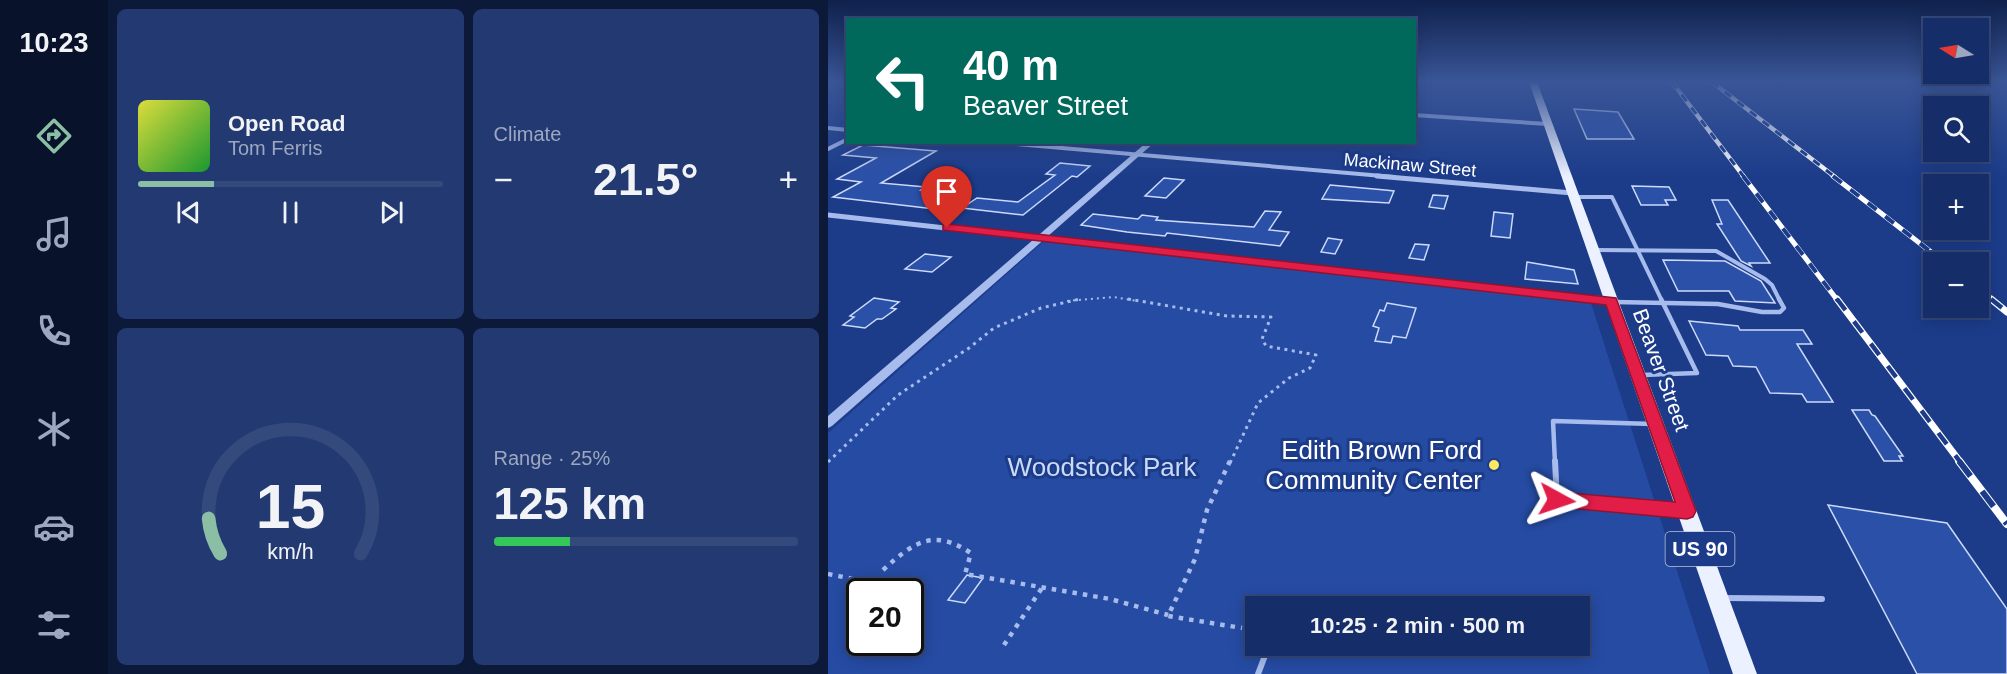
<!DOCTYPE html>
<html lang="en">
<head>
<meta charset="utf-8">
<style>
  :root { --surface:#152d68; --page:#223971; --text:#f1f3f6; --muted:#9da8c0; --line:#34497c; --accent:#8abfa5 }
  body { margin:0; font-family:Arial,sans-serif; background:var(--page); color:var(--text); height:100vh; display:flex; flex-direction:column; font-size:22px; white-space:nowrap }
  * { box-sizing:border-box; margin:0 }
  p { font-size:20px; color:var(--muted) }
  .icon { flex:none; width:33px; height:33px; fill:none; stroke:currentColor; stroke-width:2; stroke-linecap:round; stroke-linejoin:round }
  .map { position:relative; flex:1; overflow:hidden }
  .drawer { display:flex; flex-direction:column; gap:9px; padding:9px; background:#0c1939; width:720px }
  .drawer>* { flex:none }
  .guide { position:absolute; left:18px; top:18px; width:570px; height:126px; border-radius:0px; box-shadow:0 3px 15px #0003,0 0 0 2px var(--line); background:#00695c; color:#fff; overflow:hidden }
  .needle { width:39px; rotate:281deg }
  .tools { position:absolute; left:1095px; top:18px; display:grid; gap:12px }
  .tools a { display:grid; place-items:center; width:66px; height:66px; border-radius:0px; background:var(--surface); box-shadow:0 3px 15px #0003,0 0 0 2px var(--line); font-size:30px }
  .speed { position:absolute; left:18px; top:578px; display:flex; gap:12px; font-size:30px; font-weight:700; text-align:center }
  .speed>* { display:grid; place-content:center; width:78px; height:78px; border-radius:50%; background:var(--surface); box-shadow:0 3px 15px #0003,0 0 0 2px var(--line); line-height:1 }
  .speed .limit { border:3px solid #111; border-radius:9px; background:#fff; color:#111 }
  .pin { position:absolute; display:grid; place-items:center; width:51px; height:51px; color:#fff; margin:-62px -26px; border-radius:50% 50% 50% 0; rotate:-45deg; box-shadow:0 0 6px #0007 }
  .pin .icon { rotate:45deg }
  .me { position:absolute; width:66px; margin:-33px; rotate:95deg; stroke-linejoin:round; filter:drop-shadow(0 0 4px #0008) }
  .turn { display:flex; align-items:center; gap:21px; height:126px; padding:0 18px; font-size:27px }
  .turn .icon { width:78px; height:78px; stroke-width:2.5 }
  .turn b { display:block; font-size:42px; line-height:51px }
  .big { font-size:45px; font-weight:700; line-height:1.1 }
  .drawer .tile { flex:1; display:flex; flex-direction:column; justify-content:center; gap:9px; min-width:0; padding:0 21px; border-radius:9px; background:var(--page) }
  .drawer .dial { align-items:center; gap:0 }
  .dial svg { height:156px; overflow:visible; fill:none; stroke:var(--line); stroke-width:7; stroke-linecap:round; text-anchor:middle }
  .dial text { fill:var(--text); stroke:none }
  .song { display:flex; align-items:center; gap:18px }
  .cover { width:72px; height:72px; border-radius:9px; background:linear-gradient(135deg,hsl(60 70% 55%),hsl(130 70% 35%)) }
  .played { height:6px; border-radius:3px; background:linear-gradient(90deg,var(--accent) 25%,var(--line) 25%) }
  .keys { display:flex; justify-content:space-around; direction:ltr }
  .heat { display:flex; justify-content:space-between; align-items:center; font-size:33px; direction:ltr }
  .charge { height:9px; border-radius:4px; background:linear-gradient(90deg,#34c759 25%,var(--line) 0) }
  .drawer .tiles { flex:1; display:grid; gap:9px; grid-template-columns:repeat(2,1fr) }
  .trip { position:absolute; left:417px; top:596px; width:345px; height:60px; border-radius:0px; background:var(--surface); box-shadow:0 3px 15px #0003,0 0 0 2px var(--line); font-weight:700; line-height:60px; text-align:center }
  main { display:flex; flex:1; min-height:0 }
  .tabs { display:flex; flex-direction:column; width:108px; justify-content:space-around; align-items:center; background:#08122a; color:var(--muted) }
  .tabs .icon { width:42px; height:42px }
  .tabs .on { color:var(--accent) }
  .tabs b { font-size:27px; color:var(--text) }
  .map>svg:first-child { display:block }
</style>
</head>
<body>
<main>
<nav class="tabs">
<b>10:23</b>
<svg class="icon on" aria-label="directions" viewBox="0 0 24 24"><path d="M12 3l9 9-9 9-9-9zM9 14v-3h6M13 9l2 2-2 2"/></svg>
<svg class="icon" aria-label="music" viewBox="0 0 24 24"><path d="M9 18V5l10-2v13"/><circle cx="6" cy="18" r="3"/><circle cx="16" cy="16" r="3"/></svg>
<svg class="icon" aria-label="phone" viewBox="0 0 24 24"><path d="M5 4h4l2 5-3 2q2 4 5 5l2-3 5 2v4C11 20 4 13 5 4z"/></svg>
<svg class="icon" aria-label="climate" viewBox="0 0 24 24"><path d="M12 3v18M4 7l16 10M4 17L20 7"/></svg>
<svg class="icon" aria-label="car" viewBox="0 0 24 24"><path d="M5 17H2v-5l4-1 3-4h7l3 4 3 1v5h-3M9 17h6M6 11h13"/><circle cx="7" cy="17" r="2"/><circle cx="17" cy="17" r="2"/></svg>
<svg class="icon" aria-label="filters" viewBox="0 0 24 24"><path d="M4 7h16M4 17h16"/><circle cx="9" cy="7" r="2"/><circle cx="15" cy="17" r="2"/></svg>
</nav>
<section class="drawer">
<div class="tiles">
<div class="tile">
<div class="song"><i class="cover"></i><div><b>Open Road</b><p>Tom Ferris</p></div></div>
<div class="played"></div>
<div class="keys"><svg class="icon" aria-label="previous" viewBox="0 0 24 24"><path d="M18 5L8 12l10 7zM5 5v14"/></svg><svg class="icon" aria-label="pause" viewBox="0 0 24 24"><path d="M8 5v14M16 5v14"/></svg><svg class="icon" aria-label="next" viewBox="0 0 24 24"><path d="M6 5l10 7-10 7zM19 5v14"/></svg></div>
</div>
<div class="tile"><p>Climate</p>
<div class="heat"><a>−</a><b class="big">21.5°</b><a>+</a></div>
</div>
<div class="tile dial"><svg viewBox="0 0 100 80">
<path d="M14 69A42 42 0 1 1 86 69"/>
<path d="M14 69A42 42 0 0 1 8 51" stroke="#8abfa5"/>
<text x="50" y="56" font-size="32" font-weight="700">15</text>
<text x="50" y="72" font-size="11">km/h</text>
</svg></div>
<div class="tile"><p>Range · 25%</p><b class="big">125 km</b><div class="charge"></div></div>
</div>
</section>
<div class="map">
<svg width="1179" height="674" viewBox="0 0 1179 674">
  <rect width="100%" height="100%" fill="#1c3c8a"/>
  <path fill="#254ba3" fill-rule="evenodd" d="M215,242L763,303L882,674H0V433ZM32,591H82V642H32ZM428,606H752V645H428Z"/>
  <g fill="#2b50a8" stroke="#ccdaf9" stroke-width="1.5">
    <path d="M746,109L790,112L806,139H759Z"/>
    <path d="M35,145L108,151L53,183L98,187L93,190L108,192L103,195L133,198L115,210L5,197L33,182L9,179L48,158L15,155Z"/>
    <path d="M232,163L262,166L249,177L244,176L195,215L134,208L149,198L190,202L227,175L218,174Z"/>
    <path d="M336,178L356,180L338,198L317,196Z"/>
    <path d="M502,185L557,190L566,191L561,203L494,199Z"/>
    <path d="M804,186L841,187L848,200H837L840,205H813Z"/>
    <path d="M605,195L620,196L616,209L601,207Z"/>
    <path d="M884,200H900L942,263H921L923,266L913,261L889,224H894Z"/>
    <path d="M437,211L453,212L441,230L461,232L452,246L339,233L337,236L299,232L253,225L265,214L310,219L314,215L330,217L328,220L426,227Z"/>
    <path d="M666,212L685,214L682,238L663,236Z"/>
    <path d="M500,238L514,240L507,254L493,252Z"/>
    <path d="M587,244L601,245L596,260L581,258Z"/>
    <path d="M97,254L123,257L104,272L77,269Z"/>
    <path d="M835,260L897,261L933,281L947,303L907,301L901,291H850Z"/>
    <path d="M699,262L746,270L750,284L697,279Z"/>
    <path d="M46,298L71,302L63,308L68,309L54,319H49L37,328L15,325L26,317L22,316Z"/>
    <path d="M559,303L588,308L578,338L565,336L563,343L547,341L551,328L545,326L552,310L556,311Z"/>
    <path d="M861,321L910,326L912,330H975L984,344H969L1005,402H979L974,394L942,393L928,367L905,366L900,356L878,355Z"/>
    <path d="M1024,410H1041L1044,415L1047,416L1075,456H1071L1074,461H1056Z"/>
    <path d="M1000,505L1119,523L1179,609V674H1089Z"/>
    <path d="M139,575L155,578L137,603L120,600Z"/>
  </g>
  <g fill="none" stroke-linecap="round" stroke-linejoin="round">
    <path stroke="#a7bcec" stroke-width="2" stroke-dasharray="2 4" stroke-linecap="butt" d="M239,301L286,297L309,301"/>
    <g stroke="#a7bcec" stroke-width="3" stroke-dasharray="3 4.5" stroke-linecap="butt">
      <path d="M300,299L399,316L443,317L434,339L438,346L488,355L482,368L461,378L430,403L402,463"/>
      <path d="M0,462L70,395L141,348L166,328L213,308L252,299"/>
    </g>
    <g stroke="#a7bcec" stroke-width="4.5" stroke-dasharray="4.5 6" stroke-linecap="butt">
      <path d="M402,461L379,510L367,559L340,616L414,628"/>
      <path d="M55,570C86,542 105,528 143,553L137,574L282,599L340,615"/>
      <path d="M0,574L31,580"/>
      <path d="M176,645L214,588"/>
    </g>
    <g stroke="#a7bcec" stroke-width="4">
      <path d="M746,197H784L834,301"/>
      <path d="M767,250L888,251L937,279L944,285L952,301"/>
    </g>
    <g stroke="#a7bcec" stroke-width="4.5">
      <path d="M787,302L890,304L934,312H952L956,308L951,299"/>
      <path d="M814,375L869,373L833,299"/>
      <path d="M727,463L725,421L825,424"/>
    </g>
    <g stroke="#a7bcec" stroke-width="6">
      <path d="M727,461L729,500L854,511"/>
      <path d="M895,598L994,599"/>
      <path d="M455,606L458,598"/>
      <path d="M430,674L441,645"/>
    </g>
    <g stroke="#a7bcec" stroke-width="4">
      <path d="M586,115L720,124"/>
      <path d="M0,128L20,130"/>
      <path d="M166,142L566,177"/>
      <path d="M0,149L20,139"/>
    </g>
    <g stroke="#a7bcec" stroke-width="5">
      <path d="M549,176L744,193"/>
      <path d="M0,215L781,301"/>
    </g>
    <path stroke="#a7bcec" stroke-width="7" d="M768,299L783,301"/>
    <path fill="#a7bcec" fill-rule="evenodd" d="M319,142H327L4,426L0,428V416Z"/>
    <path fill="#ecf1ff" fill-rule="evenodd" d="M701,82H709L929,674H905Z"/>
    <defs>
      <g id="rail-far3">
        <path d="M844,82L916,177"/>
        <path d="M884,82L1007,177"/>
      </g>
      <g id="rail-far2">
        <path d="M915,176L1010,301"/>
        <path d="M1005,176L1116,262"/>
        <path d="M1150,289L1165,301"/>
      </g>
      <g id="rail-far1">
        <path d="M1009,299L1133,463"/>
        <path d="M1163,299L1179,312"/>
      </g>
      <path id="rail" d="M1131,461L1179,524"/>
    </defs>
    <use href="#rail-far3" stroke="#fff" stroke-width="4.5"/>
    <use href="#rail-far2" stroke="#fff" stroke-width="5"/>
    <use href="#rail-far1" stroke="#fff" stroke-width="7"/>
    <use href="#rail" stroke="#fff" stroke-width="8"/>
    <use href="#rail-far3" stroke="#1c3c8a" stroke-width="3" stroke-dasharray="8" stroke-linecap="butt"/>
    <use href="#rail-far2" stroke="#1c3c8a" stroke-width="4" stroke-dasharray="11" stroke-linecap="butt"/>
    <use href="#rail-far1" stroke="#1c3c8a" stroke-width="4.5" stroke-dasharray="14" stroke-linecap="butt"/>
    <use href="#rail" stroke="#1c3c8a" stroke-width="6" stroke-dasharray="19" stroke-linecap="butt"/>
  </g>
  <linearGradient id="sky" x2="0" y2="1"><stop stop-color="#0f214c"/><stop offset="0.46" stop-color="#3a5698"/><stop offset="1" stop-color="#3a5698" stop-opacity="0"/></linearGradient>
  <rect width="1179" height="177" fill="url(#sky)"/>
  <path fill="#e11d48" stroke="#92132f" stroke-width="1.5" d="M119,224L788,298L868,511L865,517L859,519L729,507L723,505L721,500L723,495L729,492L847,502L778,305L115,230V225Z"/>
  <circle fill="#fde864" stroke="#1c3c8a" stroke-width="2" cx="666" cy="465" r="6"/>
  <g text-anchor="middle" stroke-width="6" stroke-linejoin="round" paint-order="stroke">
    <g font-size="18" fill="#fff" stroke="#1c3c8a">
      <text transform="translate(582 165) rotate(5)" y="6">Mackinaw Street</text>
    </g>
    <rect fill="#1c3c8a" stroke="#bbc4dc" stroke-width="1.5" x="837.5" y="532" width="69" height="34" rx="4.5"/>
    <g font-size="20" font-weight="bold" fill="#fff">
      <text x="872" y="556">US 90</text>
    </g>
    <g font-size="21" fill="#fff" stroke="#1c3c8a">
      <text transform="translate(833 370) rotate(70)" y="7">Beaver Street</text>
    </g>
    <g font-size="26" fill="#fff" stroke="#1c3c8a" text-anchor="end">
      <text x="654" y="459">Edith Brown Ford<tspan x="654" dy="30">Community Center</tspan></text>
    </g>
    <g font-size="26" fill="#ccdaf9" stroke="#1c3c8a">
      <text x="274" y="476">Woodstock Park</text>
    </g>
  </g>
</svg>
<div class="tools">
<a><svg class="needle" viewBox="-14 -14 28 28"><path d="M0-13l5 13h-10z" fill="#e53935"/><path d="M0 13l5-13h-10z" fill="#9da8c0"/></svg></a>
<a><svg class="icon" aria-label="search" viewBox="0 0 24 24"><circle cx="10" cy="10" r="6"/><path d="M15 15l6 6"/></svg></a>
<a>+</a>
<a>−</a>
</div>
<div class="speed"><div class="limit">20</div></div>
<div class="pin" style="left:119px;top:228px;background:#d93025"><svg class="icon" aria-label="arrive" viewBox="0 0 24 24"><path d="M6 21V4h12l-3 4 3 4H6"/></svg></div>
<svg class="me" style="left:729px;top:500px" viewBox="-20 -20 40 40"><path d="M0-17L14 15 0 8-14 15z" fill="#e11d48" stroke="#fff" stroke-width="4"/></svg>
<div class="trip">10:25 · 2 min · 500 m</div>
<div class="guide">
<div class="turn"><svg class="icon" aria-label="left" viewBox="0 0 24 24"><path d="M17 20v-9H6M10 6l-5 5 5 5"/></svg><div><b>40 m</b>Beaver Street</div></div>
</div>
</div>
</main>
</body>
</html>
